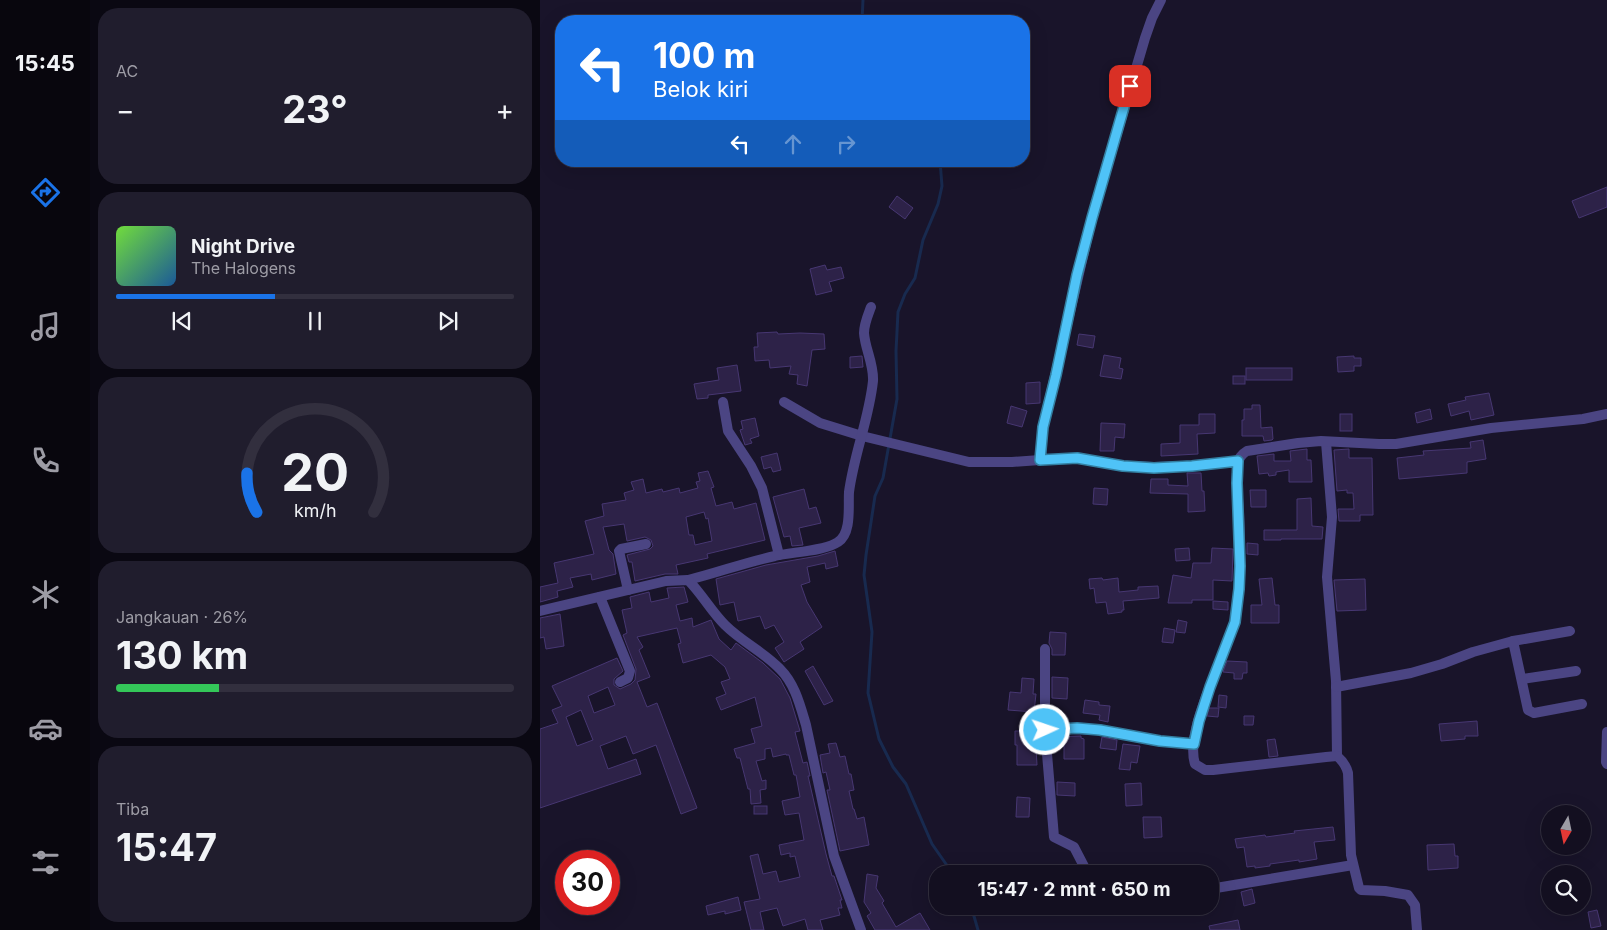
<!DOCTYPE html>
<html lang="id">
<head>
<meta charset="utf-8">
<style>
  :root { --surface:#130f20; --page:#201d2d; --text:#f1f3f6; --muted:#9d9ca5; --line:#322f3e; --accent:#1a73e8 }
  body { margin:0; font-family:Inter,sans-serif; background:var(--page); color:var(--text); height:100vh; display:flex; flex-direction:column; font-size:19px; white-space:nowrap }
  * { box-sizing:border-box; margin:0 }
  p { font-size:16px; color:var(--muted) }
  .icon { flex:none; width:28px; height:28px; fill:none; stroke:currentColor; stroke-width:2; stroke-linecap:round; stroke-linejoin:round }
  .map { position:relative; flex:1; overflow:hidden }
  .panel { display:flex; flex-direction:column; gap:8px; padding:8px; background:#0a0812; width:450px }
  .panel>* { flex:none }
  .hud { position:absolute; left:15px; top:15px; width:475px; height:152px; border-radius:20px; box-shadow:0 5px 20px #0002,0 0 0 1px var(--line); background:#1a73e8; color:#fff; overflow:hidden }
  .needle { width:32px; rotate:189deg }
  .controls { position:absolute; left:1001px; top:805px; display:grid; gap:10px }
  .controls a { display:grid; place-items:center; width:50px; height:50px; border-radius:50%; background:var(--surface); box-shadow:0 5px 20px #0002,0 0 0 1px var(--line); font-size:25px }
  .speed { position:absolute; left:15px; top:850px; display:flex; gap:10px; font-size:25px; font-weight:700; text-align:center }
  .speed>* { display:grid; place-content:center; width:65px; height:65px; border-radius:50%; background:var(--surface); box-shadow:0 5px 20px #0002,0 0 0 1px var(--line); line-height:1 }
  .speed .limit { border:8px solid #d22; background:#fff; color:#111 }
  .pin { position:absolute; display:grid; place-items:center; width:42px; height:42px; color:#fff; margin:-21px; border-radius:10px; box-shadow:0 2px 8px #0006 }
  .me { position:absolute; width:55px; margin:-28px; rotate:87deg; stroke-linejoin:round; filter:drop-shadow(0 0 4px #0008) }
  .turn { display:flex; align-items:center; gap:18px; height:105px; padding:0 15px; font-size:22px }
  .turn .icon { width:65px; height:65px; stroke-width:2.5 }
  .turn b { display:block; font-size:35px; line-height:42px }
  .lanes { display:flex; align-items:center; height:48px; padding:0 15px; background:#0003; justify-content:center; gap:25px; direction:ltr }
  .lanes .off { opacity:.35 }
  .big { font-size:38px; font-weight:700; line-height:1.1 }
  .panel .widget { flex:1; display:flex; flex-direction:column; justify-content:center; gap:8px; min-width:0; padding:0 18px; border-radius:20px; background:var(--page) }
  .panel .dial { align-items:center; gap:0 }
  .dial svg { height:130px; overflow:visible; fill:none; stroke:var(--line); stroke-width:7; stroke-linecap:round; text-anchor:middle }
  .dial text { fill:var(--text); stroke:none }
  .song { display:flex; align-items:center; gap:15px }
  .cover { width:60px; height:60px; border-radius:8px; background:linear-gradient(135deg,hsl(100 70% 55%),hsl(210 70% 35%)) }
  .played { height:5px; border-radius:2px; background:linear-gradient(90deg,var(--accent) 40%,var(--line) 40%) }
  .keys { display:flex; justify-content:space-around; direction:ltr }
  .heat { display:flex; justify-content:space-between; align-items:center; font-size:28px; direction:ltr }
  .charge { height:8px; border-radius:4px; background:linear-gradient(90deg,#34c759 26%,var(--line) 0) }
  .trip { position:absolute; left:389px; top:865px; width:290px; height:50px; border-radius:20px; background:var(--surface); box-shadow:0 5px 20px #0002,0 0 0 1px var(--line); font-weight:700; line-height:50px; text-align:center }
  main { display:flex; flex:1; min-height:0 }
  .tabs { display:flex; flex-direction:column; width:90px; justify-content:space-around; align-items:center; background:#08060d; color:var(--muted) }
  .tabs .icon { width:35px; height:35px }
  .tabs .active { color:var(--accent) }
  .tabs b { font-size:22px; color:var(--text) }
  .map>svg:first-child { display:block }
</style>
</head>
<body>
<main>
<nav class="tabs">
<b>15:45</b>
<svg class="icon active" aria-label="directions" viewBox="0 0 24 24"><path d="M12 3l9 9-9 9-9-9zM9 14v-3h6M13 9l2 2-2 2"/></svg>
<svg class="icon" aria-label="music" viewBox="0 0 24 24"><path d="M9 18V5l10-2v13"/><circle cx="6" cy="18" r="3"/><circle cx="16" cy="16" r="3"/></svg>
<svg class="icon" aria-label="phone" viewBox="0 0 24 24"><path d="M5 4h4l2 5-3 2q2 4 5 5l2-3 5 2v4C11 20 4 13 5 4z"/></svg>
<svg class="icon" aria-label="climate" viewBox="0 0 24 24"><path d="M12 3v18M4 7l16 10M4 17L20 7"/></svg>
<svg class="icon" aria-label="car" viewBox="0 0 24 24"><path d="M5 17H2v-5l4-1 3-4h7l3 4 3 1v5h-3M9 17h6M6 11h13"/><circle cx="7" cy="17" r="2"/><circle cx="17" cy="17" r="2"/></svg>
<svg class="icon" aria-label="filters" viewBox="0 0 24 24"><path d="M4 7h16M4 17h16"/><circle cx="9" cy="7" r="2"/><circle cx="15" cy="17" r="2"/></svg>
</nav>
<section class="panel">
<div class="widget"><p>AC</p>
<div class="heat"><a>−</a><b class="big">23°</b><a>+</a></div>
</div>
<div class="widget">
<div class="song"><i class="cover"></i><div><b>Night Drive</b><p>The Halogens</p></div></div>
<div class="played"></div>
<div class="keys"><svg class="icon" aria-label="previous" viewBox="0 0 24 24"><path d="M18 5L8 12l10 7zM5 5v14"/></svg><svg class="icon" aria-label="pause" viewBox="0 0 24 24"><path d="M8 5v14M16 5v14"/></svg><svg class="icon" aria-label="next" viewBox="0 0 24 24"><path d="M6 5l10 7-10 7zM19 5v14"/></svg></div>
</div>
<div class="widget dial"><svg viewBox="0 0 100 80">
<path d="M14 69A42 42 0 1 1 86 69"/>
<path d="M14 69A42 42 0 0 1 8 45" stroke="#1a73e8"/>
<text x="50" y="56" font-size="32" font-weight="700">20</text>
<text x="50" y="72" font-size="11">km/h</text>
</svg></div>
<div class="widget"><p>Jangkauan · 26%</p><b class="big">130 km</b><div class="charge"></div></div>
<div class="widget"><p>Tiba</p><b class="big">15:47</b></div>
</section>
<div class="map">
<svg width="1067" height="930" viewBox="0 0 1067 930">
  <rect width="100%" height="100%" fill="#19142a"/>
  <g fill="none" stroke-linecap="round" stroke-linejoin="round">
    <g stroke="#182a4f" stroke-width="3">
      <path d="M322,21L323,0"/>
      <path d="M400,161L402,186L398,204L383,240L375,278L365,294L358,312L356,351L357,399L343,478L335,496L326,555L324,575L332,632L328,693L339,739L353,767L366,784L392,844L413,874"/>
      <path d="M431,906L438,930"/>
    </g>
  </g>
  <g fill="#2d2248" stroke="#473772" fill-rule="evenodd">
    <path d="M1067,187V207L1039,218L1032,201Z"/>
    <path d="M357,196L373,208L365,219L349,207Z"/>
    <path d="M285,265L287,270L301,267L304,278L289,282L292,291L276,295L270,269Z"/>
    <path d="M237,332L238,334L260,333L284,334L285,349L272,350L267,386L257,384L258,375L249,374L251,366L230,368L229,360L215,361L214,347H218L217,333Z"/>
    <path d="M539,334L555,336L553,348L537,345Z"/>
    <path d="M564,355L581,358L579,368L583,369L581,379L560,376Z"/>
    <path d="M322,356L323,367L310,368V357Z"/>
    <path d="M814,356V358H821V366H814V371L798,372L797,357Z"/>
    <path d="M197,365L201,391L168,395V398L157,399L154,384L179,380L177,368Z"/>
    <rect x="706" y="368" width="46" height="12"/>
    <rect x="693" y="376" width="12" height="8"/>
    <path d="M500,382V403L486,404V383Z"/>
    <path d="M949,393L954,415L931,420L929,411L911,416L908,404L926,400L925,397Z"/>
    <path d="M712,405H720L721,428L732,427L733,439L732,440L724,441L723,436H702V420H704V409H712Z"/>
    <path d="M471,406L487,411L482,427L467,423Z"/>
    <path d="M890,409L892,419L877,423L875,413Z"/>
    <path d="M659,414H675V433L657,434L658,454L621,456V444L640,443V425H659Z"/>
    <rect x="800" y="414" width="12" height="17"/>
    <path d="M215,418L219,436L210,439L212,443L205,445L200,430L203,429L201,421Z"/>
    <path d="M561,423L585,424L584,438L575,437L574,451H560Z"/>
    <path d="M943,440L946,459L927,462V473L859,479L857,458L884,455L883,451L931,448L930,442Z"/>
    <path d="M767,449V460H771L772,482H749V470L736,472V475L729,476L728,473L719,474L717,456L734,454V461H751L750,451Z"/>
    <path d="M809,449V458H832L833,515H820V521H799L798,509H814L813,493H807V490L797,491L794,450Z"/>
    <path d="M237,453L241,470L233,472L231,467L224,469L221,457Z"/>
    <path d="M168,471L174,487L171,488L176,506L192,502L194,509L216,503L225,540L167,554L168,558L136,565L138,574H125L95,581L92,562H89L87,555L110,549L113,546L111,540L105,537L87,541L84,524L63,527L69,550L73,554L76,574L52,580L51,574L30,578L33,587L17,591L18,597L0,602V587L18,583L14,563L54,554L45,521L64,516L62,504L86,500L84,493L94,490L91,482L103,479L106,493L122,489L123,492L139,488L140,493L158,488L156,482L160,481L158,473ZM164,512L166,519L168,518L172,541L155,545L153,535H149L146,517Z"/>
    <path d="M647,473H661L662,491H664L665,511L648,512V494L610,493L611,479H628V485L648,486Z"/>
    <path d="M554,488L568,489L567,505L553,504Z"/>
    <path d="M264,489L269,509L276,507L281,523L259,528L263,545L252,546L250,536L244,537L233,497Z"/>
    <path d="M710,490H726V507H711Z"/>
    <path d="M771,498L772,526L783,527L782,539H741V540H724V530H757V499Z"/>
    <path d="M707,543L718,544V555L707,554Z"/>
    <path d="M649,548L650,560L636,561L635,549Z"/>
    <path d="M672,548L693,549L692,581L673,580V600H652V603H628L633,575L651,578L653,563H671Z"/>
    <path d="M295,551L298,566L286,569L285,563L267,567L270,582L261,585L267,602L282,627L260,642L264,649L244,662L235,648L244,642L234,625L225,629L220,616L198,621L194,602L180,605L176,579L226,565L278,556Z"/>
    <path d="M562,578L563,580L578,578L579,592L598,590V587L618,586L619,598L583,601L584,610H582V612L568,614L566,602L556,603L554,588L550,589L549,579Z"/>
    <path d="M732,578L735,605H739V623H711V605H722L719,579Z"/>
    <path d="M825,579L826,610L797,611L794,580Z"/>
    <path d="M144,587L148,602L136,605L140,621L152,618L153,627L171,620L179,639L191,650L196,643L223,663L240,679L250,698L260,731L255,732L263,763L267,762L270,776H268L286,854L292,876H294L302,900H300L302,908H298L300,915L280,920L283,930H268L265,919L243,926L237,908L220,912L224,930H211L204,902L220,899L210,856L218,854L223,874L236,871L239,882L260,877L255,856L250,857V853L241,855L239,845L264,840L259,813L245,815L242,801L260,797L256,775H254L249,755H246V754L233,757L231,748L225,749V759L216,761L222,781L226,780V789L220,790L221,803L211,804L210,789H208L200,758H197L194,749L215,743L211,729L222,726L215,697L181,710L176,698L186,694L181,682L190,679L185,667L171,655L143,663L138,644L141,643L137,628L97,637L103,647L99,650L110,677L97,682L107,707L117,703L157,808L141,814L116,745L93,754L86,736L60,746L68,769L96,759L101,774L0,808V729L18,723L12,710L22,706L12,686L77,658L83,671L74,679V685L80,689L91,684L95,680L96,669L83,635L87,633L82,610L92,608L90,597L109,592L111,602L129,598L127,588ZM68,687L75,705L54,713L48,696ZM41,710L53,740L37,746L26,717Z"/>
    <path d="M673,601L688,602V610L673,609Z"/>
    <path d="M20,614L24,646L6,649L4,637L0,638V618Z"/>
    <path d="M638,620L647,622L645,633L636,632Z"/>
    <path d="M624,628L635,630L633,643L622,642Z"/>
    <path d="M510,632L526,633L525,655H512V649L509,643Z"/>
    <path d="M687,661L707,662V673H703L702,679H694V673L683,672Z"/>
    <path d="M273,666L293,701L284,705L265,671Z"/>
    <path d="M512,677L528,678L527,699L512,698Z"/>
    <path d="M482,678L494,679L493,694H496L494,712L468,710L470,692L481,693Z"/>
    <path d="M679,695L687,696L686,708L678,707Z"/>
    <path d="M545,700L559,702V705L570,706L568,722L559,720L560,715L543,713Z"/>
    <path d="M669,708H679L678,717L667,716Z"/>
    <path d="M704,716H714L713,725H704Z"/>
    <path d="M937,721L938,736H925V739L901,741L899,724Z"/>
    <path d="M475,731H495L497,765H477V745H475Z"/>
    <path d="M541,736V738L544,739V759H524V743H516V737Z"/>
    <path d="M562,737L577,740L576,750L560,748Z"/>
    <path d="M735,739L738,756L729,757L727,740Z"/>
    <path d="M296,743L300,757L305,756L309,774H311L314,790L309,791L313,809H314L317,819L324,817L329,845L300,851L287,790H290L286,772L283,773L280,755L290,753L288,744Z"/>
    <path d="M583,744L600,746L597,763L591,762L590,770L579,769Z"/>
    <path d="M517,782L535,783V796L517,795Z"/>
    <path d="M601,783L602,805L586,806L585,784Z"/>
    <path d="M477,797L490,798L489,817H476Z"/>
    <rect x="214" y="806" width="13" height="8"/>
    <path d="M603,817H621L622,837L604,838Z"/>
    <path d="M793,827L795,840L774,842L777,859L759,862V860L730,864V866L715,868V866L707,867L704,847L697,848L695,839L725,835L726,837L755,833L754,831Z"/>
    <path d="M914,844L915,856H918V868L888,870L887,845Z"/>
    <path d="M327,874L338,876L336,888L344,901L342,903L356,927L380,913L390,930H335L327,916L331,913L324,902Z"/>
    <path d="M712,889L715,903L704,906L701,892Z"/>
    <path d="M198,897L201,910L185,914V911L168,915L166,906Z"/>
    <path d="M1057,910L1061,926L1051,928L1048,912Z"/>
    <path d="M698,920L700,930H670L669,926Z"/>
  </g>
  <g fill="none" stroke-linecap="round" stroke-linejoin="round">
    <g stroke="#4b4583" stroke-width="10">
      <path d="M621,0L612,18L605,38L552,218L503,427L500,460L537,458L583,466L614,467L652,466L698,461"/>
      <path d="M183,402L188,431L211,466L222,488L239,555"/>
      <path d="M244,402L280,423L322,436L429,462H472L500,460"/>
      <path d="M786,442L792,517L787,577L796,681L797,756"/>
      <path d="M148,580C177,573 206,562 235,556C252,552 285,551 298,542C312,533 308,506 309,492C314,454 329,419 333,381C334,364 325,349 324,333C324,324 328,315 331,307"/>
      <path d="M88,590L79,551L81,549L106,544"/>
      <path d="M60,597L90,671L88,678L80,682"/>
      <path d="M973,641L1030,631"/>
      <path d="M505,649V730L514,837L534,847L548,874"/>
      <path d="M982,679L1036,671"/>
      <path d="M796,687L871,673L902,664L933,652L973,641L988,710L994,713L1042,704"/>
      <path d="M505,730L537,729L560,730L620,741L654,744"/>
      <path d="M1067,732L1066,762L1067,764"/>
      <path d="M670,889L813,865"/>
      <path d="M877,930L875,905L868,895L845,891L821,890L819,888L811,855L808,773C806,765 803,761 797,756L786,757L673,770H665L655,764C644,730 685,658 694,623C696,615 697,607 698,600C701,571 700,541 699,512C698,496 695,479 698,463C699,457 702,454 707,451L758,443L781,441L839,444H856L951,428L1043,419L1067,414"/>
    </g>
    <path stroke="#4b4583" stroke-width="10" d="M0,611L126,581L148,580C162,594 171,611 185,625C202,642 224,652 240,669C255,684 260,705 266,725L294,856L321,930"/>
  </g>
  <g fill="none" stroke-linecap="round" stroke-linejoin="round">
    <defs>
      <path id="route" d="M505,730L537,728L560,730L620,741L654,744L659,721L670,687L695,622L699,589L700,566L697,483L698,461L652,466L614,468L583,466L537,458L500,460L503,427L516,375L537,275L552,218L590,86"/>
    </defs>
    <use href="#route" stroke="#337fa1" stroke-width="12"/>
    <use href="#route" stroke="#4fc3f7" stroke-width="9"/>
  </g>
</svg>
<div class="controls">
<a><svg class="needle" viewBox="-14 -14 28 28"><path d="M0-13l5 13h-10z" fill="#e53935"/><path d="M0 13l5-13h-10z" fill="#9d9ca5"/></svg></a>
<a><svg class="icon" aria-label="search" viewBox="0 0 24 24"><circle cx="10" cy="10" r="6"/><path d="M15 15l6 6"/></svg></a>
</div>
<div class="speed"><div class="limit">30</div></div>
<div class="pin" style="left:590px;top:86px;background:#d93025"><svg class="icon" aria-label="arrive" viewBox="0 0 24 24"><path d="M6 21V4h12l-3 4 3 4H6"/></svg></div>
<svg class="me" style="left:505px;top:730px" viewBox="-20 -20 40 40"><circle r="17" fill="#4fc3f7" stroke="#fff" stroke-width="3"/><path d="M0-11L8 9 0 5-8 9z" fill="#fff"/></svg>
<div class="trip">15:47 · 2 mnt · 650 m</div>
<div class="hud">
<div class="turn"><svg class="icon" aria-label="left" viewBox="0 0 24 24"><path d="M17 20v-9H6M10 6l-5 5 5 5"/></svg><div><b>100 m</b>Belok kiri</div></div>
<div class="lanes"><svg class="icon" aria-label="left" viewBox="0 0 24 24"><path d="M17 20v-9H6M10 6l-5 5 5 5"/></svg><svg class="icon off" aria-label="ahead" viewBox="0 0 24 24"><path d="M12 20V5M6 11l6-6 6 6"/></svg><svg class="icon off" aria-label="right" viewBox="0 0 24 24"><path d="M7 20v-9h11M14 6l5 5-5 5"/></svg></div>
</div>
</div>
</main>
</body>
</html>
